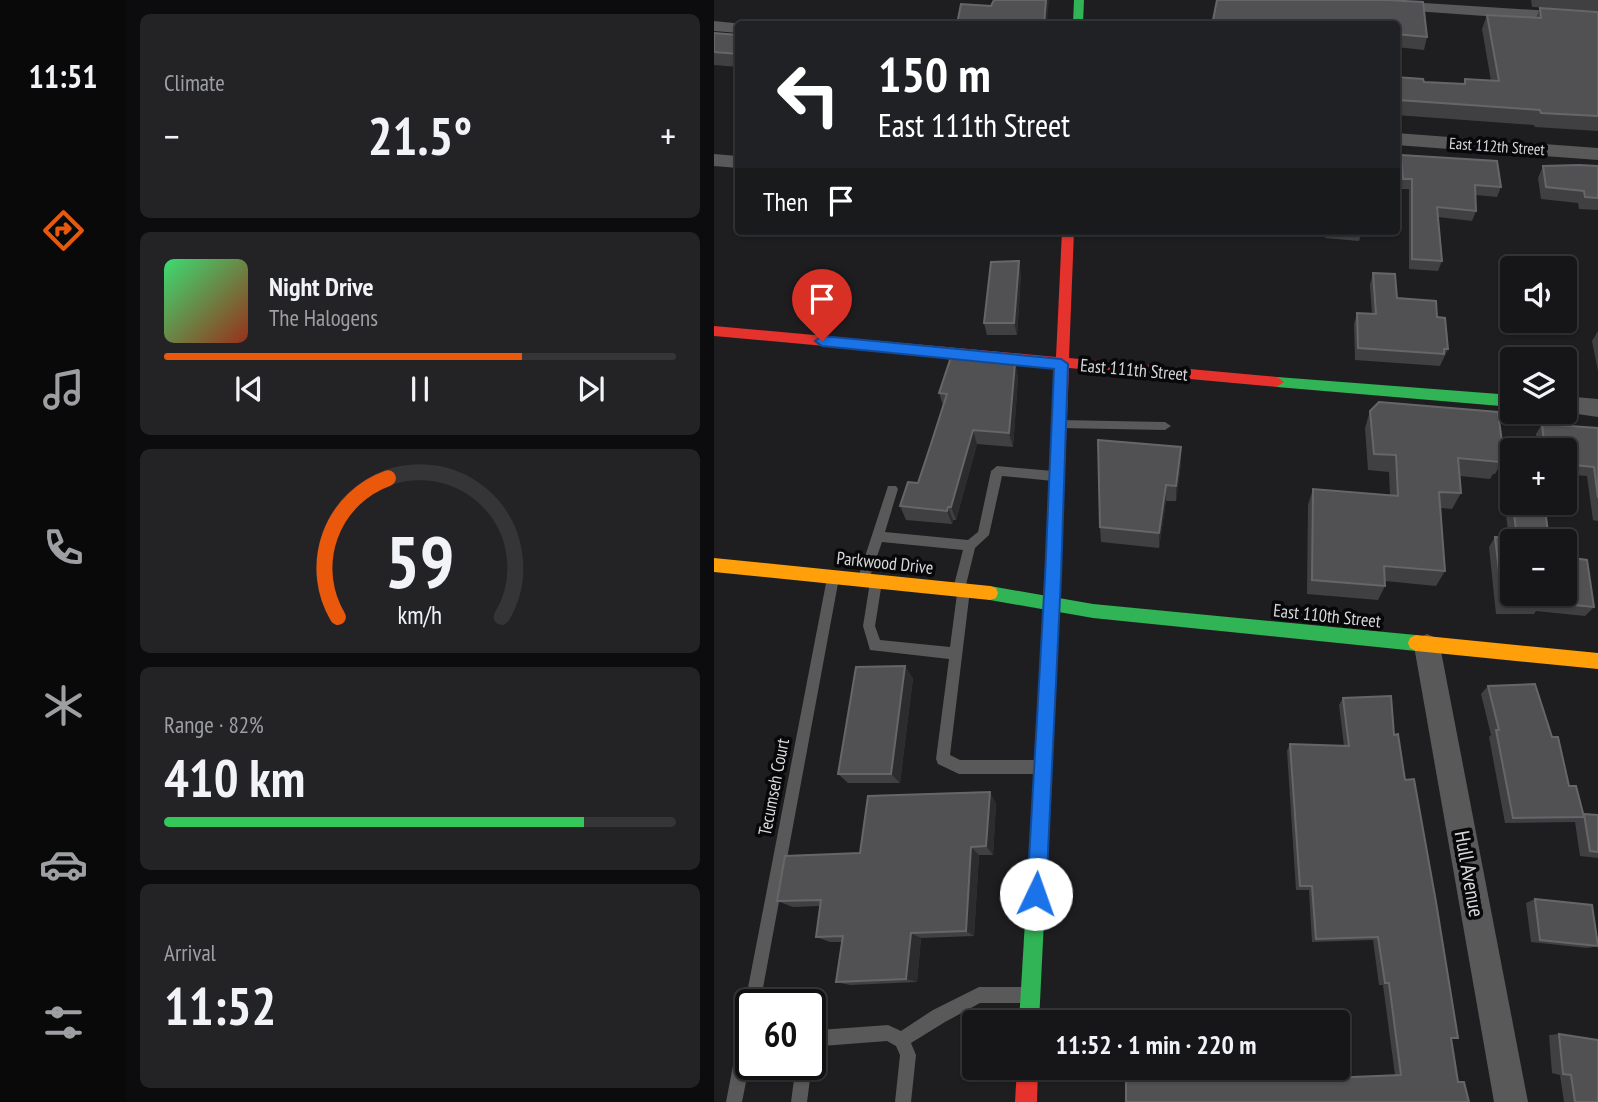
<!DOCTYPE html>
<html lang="en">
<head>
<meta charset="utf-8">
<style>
  :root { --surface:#161619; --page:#232326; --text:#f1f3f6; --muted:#9e9fa2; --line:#353538; --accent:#ea580c }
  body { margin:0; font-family:"PT Sans Narrow",sans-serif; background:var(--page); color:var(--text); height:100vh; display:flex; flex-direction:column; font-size:26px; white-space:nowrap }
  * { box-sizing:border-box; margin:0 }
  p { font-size:23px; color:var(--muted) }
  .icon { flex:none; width:38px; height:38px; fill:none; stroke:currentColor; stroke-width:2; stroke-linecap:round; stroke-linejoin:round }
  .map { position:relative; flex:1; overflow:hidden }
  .sheet { display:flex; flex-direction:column; gap:14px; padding:14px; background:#0c0c0e; width:588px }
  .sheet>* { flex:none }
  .top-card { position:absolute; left:21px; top:21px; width:665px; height:214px; border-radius:7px; box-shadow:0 2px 5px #0004,0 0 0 2px var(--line); background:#202124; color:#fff; overflow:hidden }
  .controls { position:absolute; left:786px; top:256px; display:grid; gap:14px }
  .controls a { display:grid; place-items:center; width:77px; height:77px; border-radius:7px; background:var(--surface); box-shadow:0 2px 5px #0004,0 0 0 2px var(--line); font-size:35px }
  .speed { position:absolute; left:21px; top:989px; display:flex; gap:14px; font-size:35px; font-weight:700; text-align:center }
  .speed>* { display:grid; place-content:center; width:91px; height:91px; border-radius:50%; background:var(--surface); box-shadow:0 2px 5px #0004,0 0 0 2px var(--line); line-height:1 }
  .speed .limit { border:4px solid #111; border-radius:10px; background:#fff; color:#111 }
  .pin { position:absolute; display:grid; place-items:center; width:60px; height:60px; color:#fff; margin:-72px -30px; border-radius:50% 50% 50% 0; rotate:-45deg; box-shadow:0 0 7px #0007 }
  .pin .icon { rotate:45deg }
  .me { position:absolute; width:77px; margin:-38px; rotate:3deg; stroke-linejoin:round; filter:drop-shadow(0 0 5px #0008) }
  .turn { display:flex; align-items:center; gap:24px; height:147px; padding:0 28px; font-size:32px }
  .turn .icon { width:91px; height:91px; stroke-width:2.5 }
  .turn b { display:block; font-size:49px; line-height:60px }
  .then { display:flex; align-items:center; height:66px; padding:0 28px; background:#0003; gap:14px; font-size:26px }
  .big { font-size:52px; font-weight:600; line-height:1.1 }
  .sheet .tile { flex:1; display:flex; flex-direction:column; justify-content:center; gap:10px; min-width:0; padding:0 24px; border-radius:10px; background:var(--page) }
  .sheet .dial { align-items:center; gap:0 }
  .dial svg { height:182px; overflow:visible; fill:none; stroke:var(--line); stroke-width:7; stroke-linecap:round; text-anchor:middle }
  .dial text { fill:var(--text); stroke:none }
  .song { display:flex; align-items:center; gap:21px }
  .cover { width:84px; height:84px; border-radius:10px; background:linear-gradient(135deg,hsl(140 70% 55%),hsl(10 70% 35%)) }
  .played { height:7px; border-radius:4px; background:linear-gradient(90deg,var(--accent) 70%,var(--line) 70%) }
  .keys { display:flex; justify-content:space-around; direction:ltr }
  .heat { display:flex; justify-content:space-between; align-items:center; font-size:38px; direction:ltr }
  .charge { height:10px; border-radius:5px; background:linear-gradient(90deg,#34c759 82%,var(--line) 0) }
  .trip { position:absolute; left:248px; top:1010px; width:388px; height:70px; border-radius:7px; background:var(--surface); box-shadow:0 2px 5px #0004,0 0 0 2px var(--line); font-weight:600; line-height:70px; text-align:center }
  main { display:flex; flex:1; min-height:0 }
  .tab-bar { display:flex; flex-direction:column; width:126px; justify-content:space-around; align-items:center; background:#09090a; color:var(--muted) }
  .tab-bar .icon { width:49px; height:49px }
  .tab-bar .selected { color:var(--accent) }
  .tab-bar b { font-size:32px; color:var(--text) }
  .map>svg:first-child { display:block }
</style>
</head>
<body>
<main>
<nav class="tab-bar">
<b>11:51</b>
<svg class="icon selected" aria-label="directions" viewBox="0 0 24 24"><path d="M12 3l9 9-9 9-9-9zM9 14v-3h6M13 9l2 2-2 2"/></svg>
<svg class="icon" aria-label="music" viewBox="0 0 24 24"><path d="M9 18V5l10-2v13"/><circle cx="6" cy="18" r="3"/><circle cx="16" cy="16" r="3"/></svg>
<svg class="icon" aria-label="phone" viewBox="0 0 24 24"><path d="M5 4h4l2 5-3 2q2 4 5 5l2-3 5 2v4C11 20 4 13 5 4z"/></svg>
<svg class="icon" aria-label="climate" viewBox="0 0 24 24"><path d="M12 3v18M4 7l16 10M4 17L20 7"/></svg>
<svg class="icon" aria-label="car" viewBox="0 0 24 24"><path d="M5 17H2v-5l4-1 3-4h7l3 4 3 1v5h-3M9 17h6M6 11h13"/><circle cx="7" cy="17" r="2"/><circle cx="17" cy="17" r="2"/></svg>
<svg class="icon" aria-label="filters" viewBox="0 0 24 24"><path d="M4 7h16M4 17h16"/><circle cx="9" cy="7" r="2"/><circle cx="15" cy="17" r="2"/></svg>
</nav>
<section class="sheet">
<div class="tile"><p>Climate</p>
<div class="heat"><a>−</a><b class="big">21.5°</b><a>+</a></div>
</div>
<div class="tile">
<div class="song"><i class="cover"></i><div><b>Night Drive</b><p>The Halogens</p></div></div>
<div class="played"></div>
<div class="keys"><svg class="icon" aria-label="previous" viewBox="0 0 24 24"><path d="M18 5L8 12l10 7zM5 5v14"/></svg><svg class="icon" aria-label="pause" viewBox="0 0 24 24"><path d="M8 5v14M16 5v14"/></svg><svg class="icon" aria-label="next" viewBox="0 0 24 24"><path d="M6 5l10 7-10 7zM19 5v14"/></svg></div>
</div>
<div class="tile dial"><svg viewBox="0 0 100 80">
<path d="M14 69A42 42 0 1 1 86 69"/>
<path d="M14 69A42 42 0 0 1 36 8" stroke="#ea580c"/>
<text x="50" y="56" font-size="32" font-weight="700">59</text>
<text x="50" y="72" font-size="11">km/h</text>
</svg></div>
<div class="tile"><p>Range · 82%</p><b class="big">410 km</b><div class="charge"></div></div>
<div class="tile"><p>Arrival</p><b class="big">11:52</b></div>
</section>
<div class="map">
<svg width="884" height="1102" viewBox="0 0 884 1102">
  <rect width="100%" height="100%" fill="#1e1e21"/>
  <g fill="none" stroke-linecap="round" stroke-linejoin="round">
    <g fill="#59595a" fill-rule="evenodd">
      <path d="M345,420L451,422L457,426L451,430L345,428L339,424Z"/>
      <path d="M283,466L339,471L343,473L345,476L343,479L339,481L288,476L275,535L261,548L252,585L256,590L236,755L246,760H322L327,762L329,767L327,772L322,774H245L224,764L222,759L235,659L156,650L149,626L156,582L158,578L162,576L166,578L168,582L161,626L166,640L236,647L243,594L239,589L249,550L168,542L154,582L150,583L146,582L144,578L174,486H182L184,489L171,532L254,540L264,532L277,471Z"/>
      <path d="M119,573L123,574L125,578L46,1004H37V1057L28,1102H12L113,578L115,574Z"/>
      <path d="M265,987H308L314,989L316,995L314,1001L308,1003H266L231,1022L197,1043L202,1055L197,1102H181L186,1055L182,1046L173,1041L108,1046L96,1054V1035L105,1030L174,1025L187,1031L219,1010Z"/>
      <path d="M96,1059L98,1064L93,1102H77L82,1064H96Z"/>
    </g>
    <g fill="#59595a" fill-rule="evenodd">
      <path d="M679,1L884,14V24L673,9L671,6Z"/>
      <path d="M0,21L29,24H24V33L0,31Z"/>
      <path d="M682,133L884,148V160L682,145Z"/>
      <path d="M0,154L24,156V168L0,166Z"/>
      <path d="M850,396L884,399V417L843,411H850Z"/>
      <path d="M713,634L722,638L726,646L814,1102H780L700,646L704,638Z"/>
    </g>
    <g fill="#30b455" fill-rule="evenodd">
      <path d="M360,0H370L369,24H359Z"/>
      <path d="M563,377L798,395V407L563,387L556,382Z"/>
      <path d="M276,586L379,604L702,635L708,638L710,643L708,648L702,651L379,618L276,600L270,598L268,593L270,588Z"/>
      <path d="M336,629L342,632L344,637L325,1022H305L328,637L330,632Z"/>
    </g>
    <g fill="#ff9f0a" fill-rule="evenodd">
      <path d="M0,558L276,586L282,588L284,593L282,598L276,600L0,572Z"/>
      <path d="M702,635L884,653V669L702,651L696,648L694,643L696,638Z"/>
    </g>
    <g fill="#e5322d" fill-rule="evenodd">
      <path d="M348,231H360L355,358L563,377L570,382L563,387L355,368L344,637L342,642L336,645L330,642L328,637L341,367L0,336V326L342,357Z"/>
      <path d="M303,1068H324L323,1102H301Z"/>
    </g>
  </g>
  <g fill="#404043">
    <path d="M503,0H673L709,2L713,37L710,50L682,47V24H499Z"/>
    <path d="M817,0H884V11L818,7Z"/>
    <path d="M826,8L884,12V131L821,127L820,125L682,115V77L710,82L749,84L751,79L777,81L768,29L773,15L822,18Z"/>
    <path d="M0,33L24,35V67L0,65Z"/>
    <path d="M687,155L787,187L783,197L762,195V211L758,221L724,217L728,261L724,271L695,269V189H686L685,165Z"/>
    <path d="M829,166H884V210L865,209L864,203L827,199L824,178Z"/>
    <path d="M611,231H648L645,241L611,238Z"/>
    <path d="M659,273L683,298L723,317L734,349L726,366L641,360L640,324L643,313L658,314L656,285Z"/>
    <path d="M307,274L303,335H273L270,323Z"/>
    <path d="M884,331V371L878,341Z"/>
    <path d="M301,363L304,378L299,447L263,444L242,520H239L238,524L192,520L186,506L204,483L216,447L229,405L225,393Z"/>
    <path d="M656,411L790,458L781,474H779L776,479L746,476L747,493L738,509L727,508L731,571L722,586L671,581V586L664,600L593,594L594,505L599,489L676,495L675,472L654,470L651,428Z"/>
    <path d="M828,424L884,428V521L879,520L873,476L850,474V450H824L822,434Z"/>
    <path d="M467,447V463L462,501H452L445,548L387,542L386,527Z"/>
    <path d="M799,505L835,541H798L880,607L871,616L822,611L820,614H782L775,547L781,537L795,538L792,515Z"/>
    <path d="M199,678L186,783H134L124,774Z"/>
    <path d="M774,686L838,737L855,786L869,815H884V858L866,856L861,822L791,823L775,737L777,735L767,694Z"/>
    <path d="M629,698L680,735L691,780L744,1082L412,1102L590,1079L681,1075L669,985H665L659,940L598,942L595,890H582L573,751L576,744L630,746L625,705Z"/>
    <path d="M282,803L279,855H265L260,936L207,938L203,982L136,985L122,982L128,942H116L102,937L106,906L79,907L63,901L146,853Z"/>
    <path d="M821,899L884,946L873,948L817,942L812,903Z"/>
    <path d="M845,1034L884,1102H850L846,1075L838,1073L835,1035Z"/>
  </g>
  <g fill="#2c2c2f">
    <path d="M332,0H335L333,24H330Z"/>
    <path d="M305,261L307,274L303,335L300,323Z"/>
    <path d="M301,363L304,378L299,447L295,433Z"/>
    <path d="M259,430L263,444L242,520L237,507Z"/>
    <path d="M467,447V463L462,501V486Z"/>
    <path d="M452,485V501L445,548V533Z"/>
    <path d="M234,507L239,520L238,524L233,511Z"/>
    <path d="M191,666L199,678L186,783L177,774Z"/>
    <path d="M276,792L282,803L279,855L272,846Z"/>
    <path d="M257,847L265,855L260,936L252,931Z"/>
    <path d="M197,933L207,938L203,982L192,979Z"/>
  </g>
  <g fill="#515154" stroke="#666669" stroke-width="2">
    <path d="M280,0H332L330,24H243L247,4L277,6Z"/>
    <path d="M503,0H673L709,2L713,37L682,34V24H526V22L499,20Z"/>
    <path d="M826,8L884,12V116L827,113L826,110L685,100L684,97H682V77L709,79L710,82L751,84V79L785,81L773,15L827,18Z"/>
    <path d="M0,33L24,35V54L0,52Z"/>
    <path d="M687,155L783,161L787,187L761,185L762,211L723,207L728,261L698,259V179H689Z"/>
    <path d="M865,165L884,166V198L871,197L870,191L832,187L829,166Z"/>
    <path d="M305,261L300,323H270L277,262Z"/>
    <path d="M659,273L681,274L683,298L722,301L723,317L731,318L734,349H730V354L644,348L643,313L662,314Z"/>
    <path d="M237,357L301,363L295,433L259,430L237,507H234L233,511L186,506L194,482L204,483L216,447L233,394L225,393Z"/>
    <path d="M665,402L784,412L790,458L786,457V462L744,458L747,493L725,492L731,571L670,566L671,586L598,580L599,489L684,496L682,455L660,454L656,411Z"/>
    <path d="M828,424L884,428V498L880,467L850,464V450H831Z"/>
    <path d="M384,440L467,447L462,486L452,485L445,533L386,527Z"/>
    <path d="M799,505L831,508L835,541H798V593H850V557L873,560L880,607L827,602V605H789L781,537L803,538Z"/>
    <path d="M191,666L177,774H124L142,667Z"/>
    <path d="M821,684L838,737H844L855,786H862L870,817L799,818L782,730H785L774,686Z"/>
    <path d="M677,696L680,735L684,734L691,780L700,779L722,902L744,1038H737L744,1082H750L755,1102H412V1068H589L590,1079L687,1075L675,983H671L664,937L602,939L598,886H586L576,744L635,746L629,698Z"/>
    <path d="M276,792L272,846L257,847L252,931L197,933L192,979L122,982L129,936L102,937L107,900L63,901L71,856L146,853L154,796Z"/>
    <path d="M870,814L884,815V852L876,851Z"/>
    <path d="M821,899L878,905L884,946L826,940Z"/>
    <path d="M845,1034L884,1040V1102H861L857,1075L849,1074Z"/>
  </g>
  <path fill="#1a73e8" stroke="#114b97" stroke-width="2" d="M108,336L347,359L354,364L347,577L332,894L329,901L322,904L315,901L313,894L331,577L340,369L108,346L101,341Z"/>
  <g text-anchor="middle" stroke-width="7" stroke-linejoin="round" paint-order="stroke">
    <g font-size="16" fill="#d9d9dc" stroke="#08070a">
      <text transform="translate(783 146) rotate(4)" y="6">East 112th Street</text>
    </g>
    <g font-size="18" fill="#d9d9dc" stroke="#08070a">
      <text transform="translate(420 370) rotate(5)" y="6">East 111th Street</text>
      <text transform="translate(171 563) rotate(6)" y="6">Parkwood Drive</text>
      <text transform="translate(613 616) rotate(6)" y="6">East 110th Street</text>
      <text transform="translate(60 787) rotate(-79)" y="6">Tecumseh Court</text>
    </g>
    <g font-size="21" fill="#d9d9dc" stroke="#08070a">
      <text transform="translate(755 874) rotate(80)" y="7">Hull Avenue</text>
    </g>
  </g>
</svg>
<div class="controls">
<a><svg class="icon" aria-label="sound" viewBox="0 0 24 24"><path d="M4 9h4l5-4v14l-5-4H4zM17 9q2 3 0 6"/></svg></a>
<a><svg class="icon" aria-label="layers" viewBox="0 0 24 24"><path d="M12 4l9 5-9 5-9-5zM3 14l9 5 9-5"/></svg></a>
<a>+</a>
<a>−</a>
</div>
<div class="speed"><div class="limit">60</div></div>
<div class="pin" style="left:108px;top:341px;background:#d93025"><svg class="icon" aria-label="arrive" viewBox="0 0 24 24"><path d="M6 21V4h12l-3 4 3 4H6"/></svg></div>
<svg class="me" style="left:322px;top:894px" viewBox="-20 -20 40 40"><circle r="19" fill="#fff"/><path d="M0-13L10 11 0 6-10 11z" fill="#1a73e8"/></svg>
<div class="trip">11:52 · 1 min · 220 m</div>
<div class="top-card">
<div class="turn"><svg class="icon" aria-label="left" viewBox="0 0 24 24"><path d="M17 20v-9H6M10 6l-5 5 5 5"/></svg><div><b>150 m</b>East 111th Street</div></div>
<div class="then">Then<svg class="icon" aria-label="arrive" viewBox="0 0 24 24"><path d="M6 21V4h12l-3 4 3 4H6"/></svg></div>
</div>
</div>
</main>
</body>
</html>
